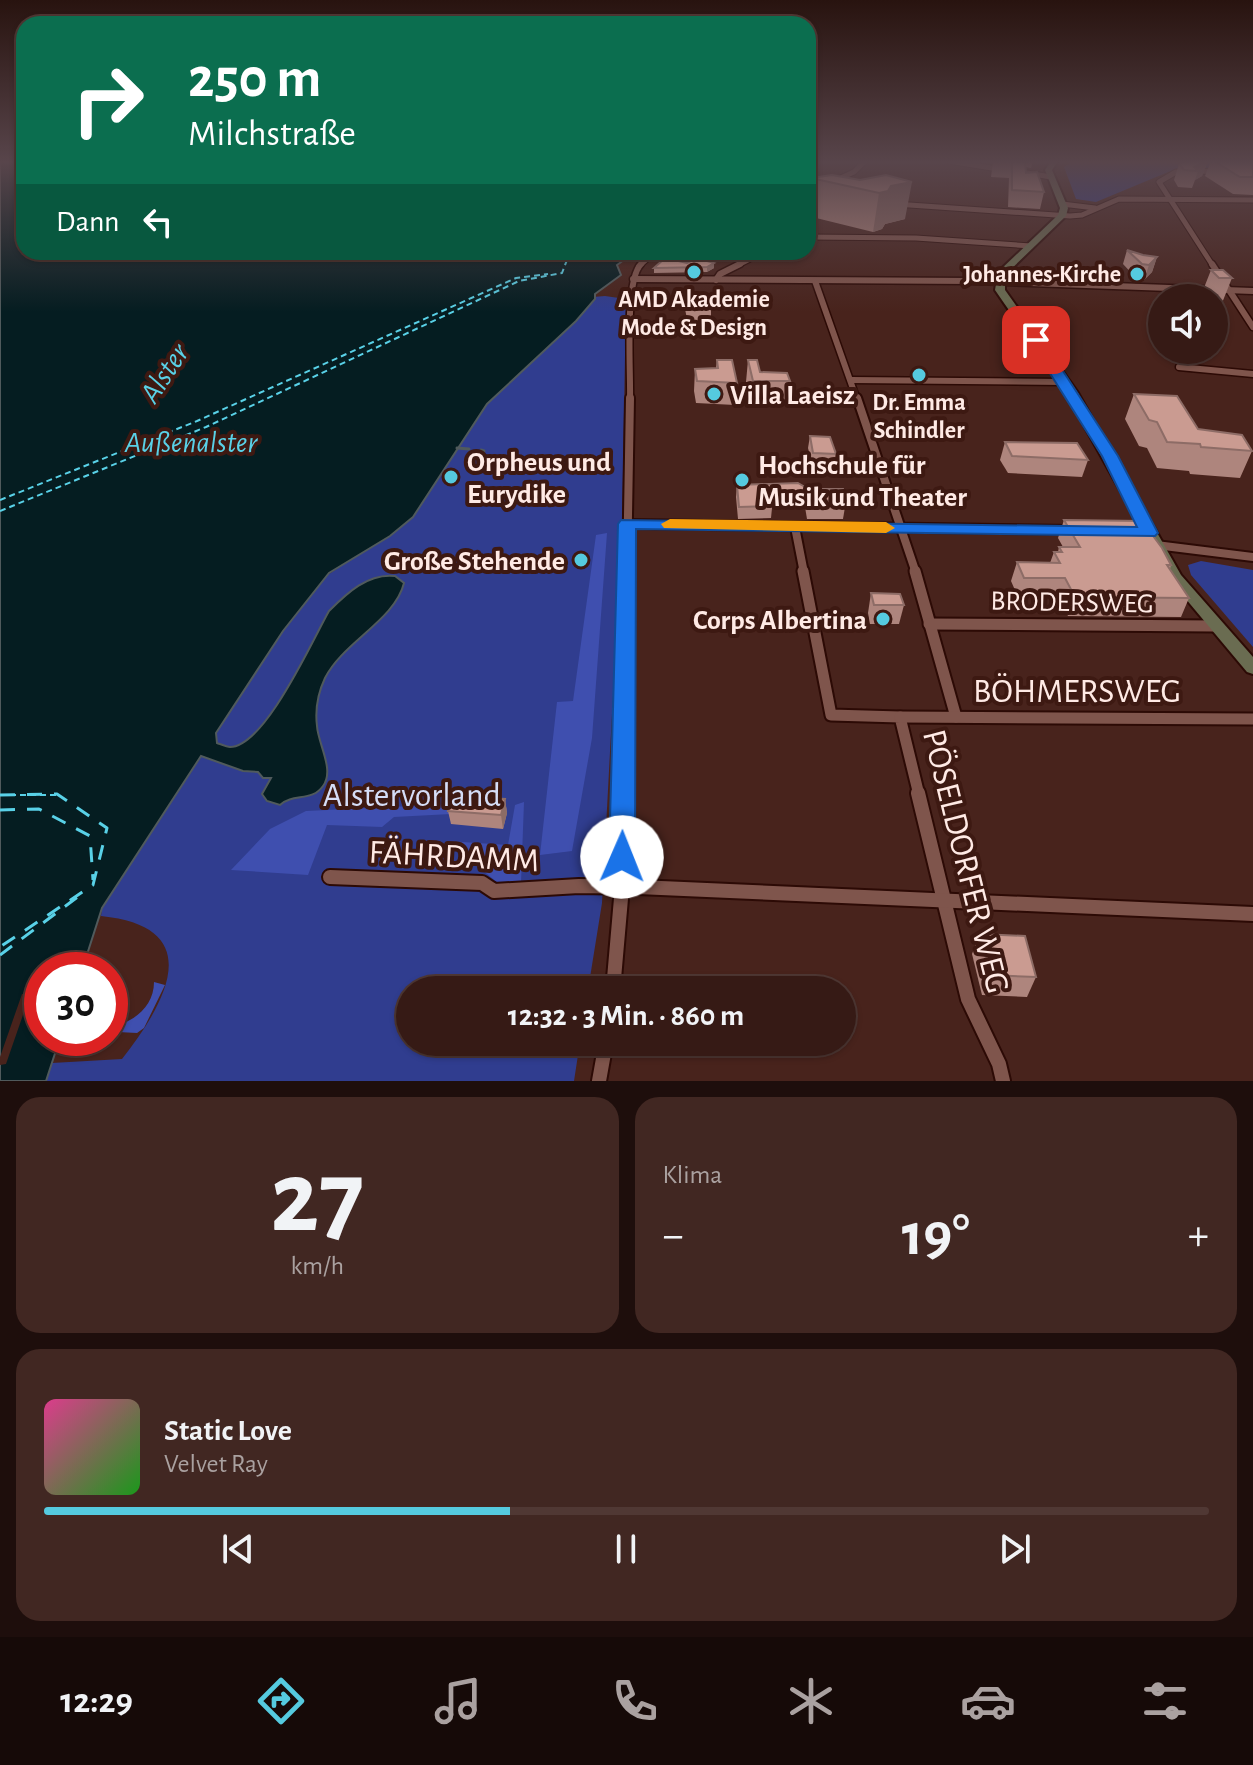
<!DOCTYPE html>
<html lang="de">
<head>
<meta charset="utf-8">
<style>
  :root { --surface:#361a15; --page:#412722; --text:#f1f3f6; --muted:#aaa1a0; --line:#503834; --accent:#55cadf }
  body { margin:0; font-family:"Alegreya Sans",sans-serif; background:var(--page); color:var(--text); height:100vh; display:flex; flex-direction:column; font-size:30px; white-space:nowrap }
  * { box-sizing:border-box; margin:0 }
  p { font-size:26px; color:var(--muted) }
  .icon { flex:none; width:44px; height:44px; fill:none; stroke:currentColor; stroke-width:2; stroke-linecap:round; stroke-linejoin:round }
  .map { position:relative; height:1081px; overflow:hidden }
  .sheet { display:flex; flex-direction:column; gap:16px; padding:16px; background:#1e0e0c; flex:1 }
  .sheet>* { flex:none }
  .hud { position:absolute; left:16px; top:16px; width:800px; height:244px; border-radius:24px; box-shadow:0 2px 6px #0004,0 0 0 2px var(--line); background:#0b6e4f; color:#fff; overflow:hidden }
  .controls { position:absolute; left:1148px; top:284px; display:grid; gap:16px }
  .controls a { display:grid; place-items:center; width:80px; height:80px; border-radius:50%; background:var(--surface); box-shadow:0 2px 6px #0004,0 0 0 2px var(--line); font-size:40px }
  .speed { position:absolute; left:24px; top:952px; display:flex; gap:16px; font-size:40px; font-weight:700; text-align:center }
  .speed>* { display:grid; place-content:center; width:104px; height:104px; border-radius:50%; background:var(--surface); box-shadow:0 2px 6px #0004,0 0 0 2px var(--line); line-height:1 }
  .speed .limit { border:12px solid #d22; background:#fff; color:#111 }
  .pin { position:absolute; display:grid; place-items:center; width:68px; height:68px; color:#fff; margin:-34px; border-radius:16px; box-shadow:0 4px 12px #0006 }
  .me { position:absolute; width:88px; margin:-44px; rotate:1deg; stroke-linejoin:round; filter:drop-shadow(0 0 6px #0008) }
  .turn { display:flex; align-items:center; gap:28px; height:168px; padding:0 40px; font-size:36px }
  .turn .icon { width:104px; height:104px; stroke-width:2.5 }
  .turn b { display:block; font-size:56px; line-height:68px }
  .then { display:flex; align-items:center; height:76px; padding:0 40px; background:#0003; gap:16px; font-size:30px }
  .big { font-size:60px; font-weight:700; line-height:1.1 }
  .sheet .card { flex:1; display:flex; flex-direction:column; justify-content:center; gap:12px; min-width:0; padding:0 28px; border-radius:24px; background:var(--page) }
  .sheet .dial { align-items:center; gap:0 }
  .dial b { font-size:104px; line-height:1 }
  .song { display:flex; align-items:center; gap:24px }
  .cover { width:96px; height:96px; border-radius:12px; background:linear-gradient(135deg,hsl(330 70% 55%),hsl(120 70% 35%)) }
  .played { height:8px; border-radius:4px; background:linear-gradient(90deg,var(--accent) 40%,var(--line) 40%) }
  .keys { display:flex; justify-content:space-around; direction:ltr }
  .heat { display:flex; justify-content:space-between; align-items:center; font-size:44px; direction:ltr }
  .sheet .tiles { flex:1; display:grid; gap:16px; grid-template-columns:1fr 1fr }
  .card:last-child { grid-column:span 2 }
  .trip { position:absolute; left:396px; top:976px; width:460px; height:80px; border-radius:40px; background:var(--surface); box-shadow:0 2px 6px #0004,0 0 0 2px var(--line); font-weight:700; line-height:80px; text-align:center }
  .menu { display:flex; height:128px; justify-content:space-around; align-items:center; background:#160a08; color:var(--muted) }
  .menu .icon { width:56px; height:56px }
  .menu .selected { color:var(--accent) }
  .menu b { font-size:36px; color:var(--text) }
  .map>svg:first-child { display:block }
</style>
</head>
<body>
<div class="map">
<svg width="1253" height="1081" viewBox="0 0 1253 1081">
  <rect width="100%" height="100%" fill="#48231c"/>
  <g fill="#303d8f">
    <path d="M1073,161H1253V170H1173L1096,202L1076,199L1064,167Z"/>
    <path d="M605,296L626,299L622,526L602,903L588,990H410V1042H580L574,1081H46L52,1063L122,1059C167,1002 208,927 101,916L102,908L216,734L282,606L413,517L486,404L576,320L593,297Z"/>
    <path d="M1201,561L1253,570V647L1191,575L1188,565Z"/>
  </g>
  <g fill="#3f4faf">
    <path d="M607,533L592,738L572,851L540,855L557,702L573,701L596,535Z"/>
    <path d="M524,802L521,883H498L447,841L508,845L515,805Z"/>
    <path d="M453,804L451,814L394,817L382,827L327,825L308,875L231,870L270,829L306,811Z"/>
    <path d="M154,982L165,985L144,1028L137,1033L118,1032L110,1036V1027C133,1023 154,1007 154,982Z"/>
  </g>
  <path fill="#051d21" stroke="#505a5c" stroke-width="2" d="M0,161H24V252H635L617,265L621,275L595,294V299L576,321L487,404L413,517L390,536L329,573L283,631L216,733L217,743C220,744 227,747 230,747C265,747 313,639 329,611C347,593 368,573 395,576L404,583C395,620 343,642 325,678C318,693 315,710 317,726C318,744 335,770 323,786C312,802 293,793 280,805L267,801L262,794L271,778H263L258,772L243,771L201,756L102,908L82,970H42V1038H60L46,1081H0Z"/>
  <path fill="#48231c" d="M31,993L27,1004L42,1000V1008L24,1012L6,1064L0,1065V1057L22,994Z"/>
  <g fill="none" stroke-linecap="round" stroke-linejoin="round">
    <g stroke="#505a5c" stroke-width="3">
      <path d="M457,448L469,449"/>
      <path d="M481,450L484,451"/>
    </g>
    <g stroke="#59d1e7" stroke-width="2" stroke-dasharray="6 4" stroke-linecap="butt">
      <path d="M0,500L197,421L516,278L548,274"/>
      <path d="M0,511L206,427L519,281L562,273L570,252"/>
      <path d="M0,795H59"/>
    </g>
    <g stroke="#59d1e7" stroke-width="3" stroke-dasharray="15 12" stroke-linecap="butt">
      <path d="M0,795L57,794L107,828L93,885L0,947"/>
      <path d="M0,810L39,809L90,836L93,880"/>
      <path d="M0,955L79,896"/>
    </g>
    <defs>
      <g id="street-far4">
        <path d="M949,161L1004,170"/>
        <path d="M1027,173L1051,177"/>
        <path d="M834,181L854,172L865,161"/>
        <path d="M895,204L1070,216L1082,215L1119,199L1253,200"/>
        <path d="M1062,204L1095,208"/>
        <path d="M808,237L916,238L1031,246"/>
        <path d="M639,266L655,252"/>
        <path d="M736,266L764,252"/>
        <path d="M1213,266L1159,182L1176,172L1218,171"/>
      </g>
      <g id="street-far3">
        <path d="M1212,264L1253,327"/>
        <path d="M633,279L974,281L1253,291"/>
        <path d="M716,280L720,274L740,264"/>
        <path d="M815,281L857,400"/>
        <path d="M1179,367L1253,374"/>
        <path d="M851,380L1065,382"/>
        <path d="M630,400C631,373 624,281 641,264"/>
      </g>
      <g id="street-far2">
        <path d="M857,398L916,573"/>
        <path d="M627,524L1072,530"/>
        <path d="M795,527L804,573"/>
        <path d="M1156,545L1253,557"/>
        <path d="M627,573L630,398"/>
      </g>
      <g id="street-far1">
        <path d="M803,571L831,715L900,717L919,795"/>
        <path d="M915,571L956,717"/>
        <path d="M929,624L1214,626"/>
        <path d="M900,717L1253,719"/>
        <path d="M624,795L627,571"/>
      </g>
      <g id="street">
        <path d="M918,793L968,999L999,1064L1003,1081"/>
        <path d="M330,877L482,883L494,891L579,886L638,887L1253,914"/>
        <path d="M613,990L622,887L624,793"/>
        <path d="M599,1081L606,1042"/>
      </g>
      <path id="secondary" d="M1051,161H1058L1052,170L1068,208L1066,216L1005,275V290L1078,393L1181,575L1253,657V674L1247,672L1170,580L1066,393L995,290L998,272L1058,215L1060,208L1045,170Z"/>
    </defs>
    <use href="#street-far4" stroke="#2c0a05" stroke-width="7"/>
    <use href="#street-far3" stroke="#2c0a05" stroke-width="9"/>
    <use href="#street-far2" stroke="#2c0a05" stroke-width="12"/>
    <use href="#street-far1" stroke="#2c0a05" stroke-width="15"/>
    <use href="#street" stroke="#2c0a05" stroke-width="18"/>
    <use href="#secondary" stroke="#2c0a05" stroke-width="4"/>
    <use href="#street-far4" stroke="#7f554c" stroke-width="5"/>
    <use href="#street-far3" stroke="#7f554c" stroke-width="6"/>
    <use href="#street-far2" stroke="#7f554c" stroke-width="8"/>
    <use href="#street-far1" stroke="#7f554c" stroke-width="11"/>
    <use href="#street" stroke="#7f554c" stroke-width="14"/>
    <use href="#secondary" fill="#6a6c51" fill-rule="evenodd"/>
  </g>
  <g fill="#ae857d">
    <path d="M991,161H1033L1031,168L1026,167V173L1044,192L1040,209L1008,207L1009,178L991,177L993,162Z"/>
    <path d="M1208,161L1202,176L1195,180L1192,188L1178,187L1174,180L1179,164Z"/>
    <path d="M1211,161H1253V195L1233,194L1205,176Z"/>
    <path d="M886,175L905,219L885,224L882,229L873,232L808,216L811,178L860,180Z"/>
    <path d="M1127,250L1143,255L1157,257L1152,272L1144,280L1137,279L1123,264Z"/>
    <path d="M665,258L714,268L707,272L654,273V268Z"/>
    <path d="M1211,270L1232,278L1220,308H1214V298H1200Z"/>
    <path d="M686,294L708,305L711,309V324H688L685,309Z"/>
    <path d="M717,360L737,383L735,405L696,403L694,391L695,369L716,368Z"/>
    <path d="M748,360L760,372L790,381L787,404L752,403L746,382Z"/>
    <path d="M1134,394L1198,429L1252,451L1240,478L1190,474L1189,471L1157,468L1147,448L1139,446L1125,419Z"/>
    <path d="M810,436L836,454L834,466L812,464L808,448Z"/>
    <path d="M1005,442L1088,460L1082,477L1008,473L1000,460Z"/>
    <path d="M737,485L806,496L804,508H772L771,518L738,519L736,497Z"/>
    <path d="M807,489L846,501L843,519H807L805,507Z"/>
    <path d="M1064,520L1171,565L1170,569L1189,598L1181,617L1068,616L1059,598L1018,597L1011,581L1017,562L1050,563L1054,552H1058L1059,547H1063L1058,538Z"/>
    <path d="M871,593L904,605L899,624H870L868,613Z"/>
    <path d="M505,799L507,813L503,829L451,824L448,811Z"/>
    <path d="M980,934L1036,977L1027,997L982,995L972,954Z"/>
  </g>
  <g fill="#8d6c66">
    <path d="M1208,161L1202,176L1195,180L1198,171L1194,167Z"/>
    <path d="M912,182L905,219L885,224L882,229L873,232L879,193L891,186Z"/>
    <path d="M1157,257L1152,272L1144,280L1149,265Z"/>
    <path d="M714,263V268L707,272V267Z"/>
    <path d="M505,799L507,813L503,829L501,815Z"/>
  </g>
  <g fill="#ca9b91" stroke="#8d6c66" stroke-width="2">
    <path d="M999,161L1025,162L1026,173L1037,172L1044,192L1012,190V162Z"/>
    <path d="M1185,161H1207L1194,167L1198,171L1184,170L1179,164Z"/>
    <path d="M1214,161H1253V177H1240Z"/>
    <path d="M832,175L860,180L886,175L912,182L891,186L888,191L879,193L811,178Z"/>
    <path d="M1127,250L1143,255L1157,257L1149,265L1142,264Z"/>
    <path d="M665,258L687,263L697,258L714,263L707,267L654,268Z"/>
    <path d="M1211,270H1223L1232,278H1219Z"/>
    <path d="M686,294L708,296L707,305L711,309H689Z"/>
    <path d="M717,360H732L737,383L697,381L695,369L718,368Z"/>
    <path d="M748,360H757L760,372L787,373L790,381H753Z"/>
    <path d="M1134,394L1177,396L1198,429L1242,435L1252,451L1201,447L1200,444L1167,442L1157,422L1149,420Z"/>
    <path d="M810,436L830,437L836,454L813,453Z"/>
    <path d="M1005,442L1077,443L1088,460L1012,456Z"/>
    <path d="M798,483L805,487L806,496H772V506L739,507L737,485Z"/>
    <path d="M807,489H843L846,501L810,500Z"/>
    <path d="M1064,520L1142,521L1162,548L1171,565H1167L1189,598L1075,597L1065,578H1024L1017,562L1060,563L1054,552H1062L1059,547H1080Z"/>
    <path d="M871,593L900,594L904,605H874Z"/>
    <path d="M453,796L505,799L501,815L448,811Z"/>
    <path d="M980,934L1025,936L1036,977L990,975Z"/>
  </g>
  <linearGradient id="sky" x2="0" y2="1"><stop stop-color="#28130f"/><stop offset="0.52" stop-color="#58454b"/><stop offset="1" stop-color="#58454b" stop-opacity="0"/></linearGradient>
  <rect width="1253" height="312" fill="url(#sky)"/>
  <path fill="#1a73e8" stroke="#114b97" stroke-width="2" d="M1031,337H1041L1118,456L1158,533L1155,536L636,529L635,857L631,865L622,868L613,865L609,857L618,524L621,520L1137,527L1102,456L1029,340Z"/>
  <path fill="#f59e0b" d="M670,519L886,522L895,528L886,533L664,528L661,524Z"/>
  <g fill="#55cadf" stroke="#3d1912" stroke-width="3">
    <circle cx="694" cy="272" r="8"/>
    <circle cx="1137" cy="274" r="8"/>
    <circle cx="919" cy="375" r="8"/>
    <circle cx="714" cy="394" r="8"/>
    <circle cx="451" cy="477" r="8"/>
    <circle cx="742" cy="480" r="8"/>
    <circle cx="581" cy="560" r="8"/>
    <circle cx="883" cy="619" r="8"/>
  </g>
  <g text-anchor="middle" stroke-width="8" stroke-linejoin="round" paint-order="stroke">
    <g font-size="24" font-weight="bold" fill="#ffeae5" stroke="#3d1912">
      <text x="1121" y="282" text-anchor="end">Johannes-Kirche</text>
      <text x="694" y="307">AMD Akademie<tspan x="694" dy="28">Mode &amp; Design</tspan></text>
      <text x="919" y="410">Dr. Emma<tspan x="919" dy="28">Schindler</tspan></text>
    </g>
    <g font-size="28" font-weight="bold" fill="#ffeae5" stroke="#3d1912" text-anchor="start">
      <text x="730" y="404">Villa Laeisz</text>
      <text x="467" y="471">Orpheus und<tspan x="467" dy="32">Eurydike</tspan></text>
      <text x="758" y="474">Hochschule für<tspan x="758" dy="32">Musik und Theater</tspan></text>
      <text x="565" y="570" text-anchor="end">Große Stehende</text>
      <text x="867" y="629" text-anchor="end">Corps Albertina</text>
    </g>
    <g font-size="28" fill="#ffeae5" stroke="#3d1912">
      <text transform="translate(1072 601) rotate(1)" y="10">BRODERSWEG</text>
    </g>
    <g font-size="30" font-style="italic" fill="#59d1e7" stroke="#3d1912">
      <text transform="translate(164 373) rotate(-57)" y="10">Alster</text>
      <text x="191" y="452">Außenalster</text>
    </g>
    <g font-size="34" fill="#ffeae5" stroke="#3d1912">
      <text x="1077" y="702">BÖHMERSWEG</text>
      <text transform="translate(454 855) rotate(3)" y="12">FÄHRDAMM</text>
      <text transform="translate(967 861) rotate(76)" y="12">PÖSELDORFER WEG</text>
    </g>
    <g font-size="34" fill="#d5ddf7" stroke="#3d1912">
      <text x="412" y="806">Alstervorland</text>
    </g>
  </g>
</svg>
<div class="controls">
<a><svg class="icon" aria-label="sound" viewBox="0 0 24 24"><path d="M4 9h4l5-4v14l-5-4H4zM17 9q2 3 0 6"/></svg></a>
</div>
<div class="speed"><div class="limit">30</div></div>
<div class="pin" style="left:1036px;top:340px;background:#d93025"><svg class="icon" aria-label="arrive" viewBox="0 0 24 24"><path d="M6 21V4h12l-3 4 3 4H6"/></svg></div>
<svg class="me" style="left:622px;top:857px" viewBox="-20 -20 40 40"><circle r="19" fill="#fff"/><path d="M0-13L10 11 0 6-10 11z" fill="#1a73e8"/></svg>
<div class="trip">12:32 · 3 Min. · 860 m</div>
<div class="hud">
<div class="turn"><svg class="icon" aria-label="right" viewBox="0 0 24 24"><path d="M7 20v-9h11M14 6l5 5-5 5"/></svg><div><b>250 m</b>Milchstraße</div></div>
<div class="then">Dann<svg class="icon" aria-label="left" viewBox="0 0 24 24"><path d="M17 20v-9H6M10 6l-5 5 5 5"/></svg></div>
</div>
</div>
<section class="sheet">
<div class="tiles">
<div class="card dial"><b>27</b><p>km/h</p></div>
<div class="card"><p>Klima</p>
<div class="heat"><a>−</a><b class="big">19°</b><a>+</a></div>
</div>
<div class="card">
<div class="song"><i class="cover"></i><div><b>Static Love</b><p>Velvet Ray</p></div></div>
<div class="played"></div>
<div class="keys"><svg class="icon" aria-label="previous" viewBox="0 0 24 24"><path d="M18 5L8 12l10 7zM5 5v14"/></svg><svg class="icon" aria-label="pause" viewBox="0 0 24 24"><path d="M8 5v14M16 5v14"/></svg><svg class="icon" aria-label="next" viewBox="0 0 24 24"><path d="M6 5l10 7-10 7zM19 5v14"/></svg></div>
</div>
</div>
</section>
<nav class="menu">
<b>12:29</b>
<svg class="icon selected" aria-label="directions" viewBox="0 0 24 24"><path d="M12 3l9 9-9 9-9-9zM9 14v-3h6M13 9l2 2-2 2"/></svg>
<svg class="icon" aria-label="music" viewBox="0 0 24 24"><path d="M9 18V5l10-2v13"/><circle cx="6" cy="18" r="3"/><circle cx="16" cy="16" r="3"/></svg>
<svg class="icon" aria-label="phone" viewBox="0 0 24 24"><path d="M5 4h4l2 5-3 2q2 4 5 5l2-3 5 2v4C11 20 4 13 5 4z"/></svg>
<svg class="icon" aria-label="climate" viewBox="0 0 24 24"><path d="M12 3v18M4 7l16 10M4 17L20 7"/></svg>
<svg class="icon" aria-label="car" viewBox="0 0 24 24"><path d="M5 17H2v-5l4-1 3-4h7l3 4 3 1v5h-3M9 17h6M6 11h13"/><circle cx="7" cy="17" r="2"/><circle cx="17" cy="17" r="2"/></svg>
<svg class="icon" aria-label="filters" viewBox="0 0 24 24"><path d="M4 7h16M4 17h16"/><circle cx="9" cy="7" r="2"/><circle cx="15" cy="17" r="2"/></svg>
</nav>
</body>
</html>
